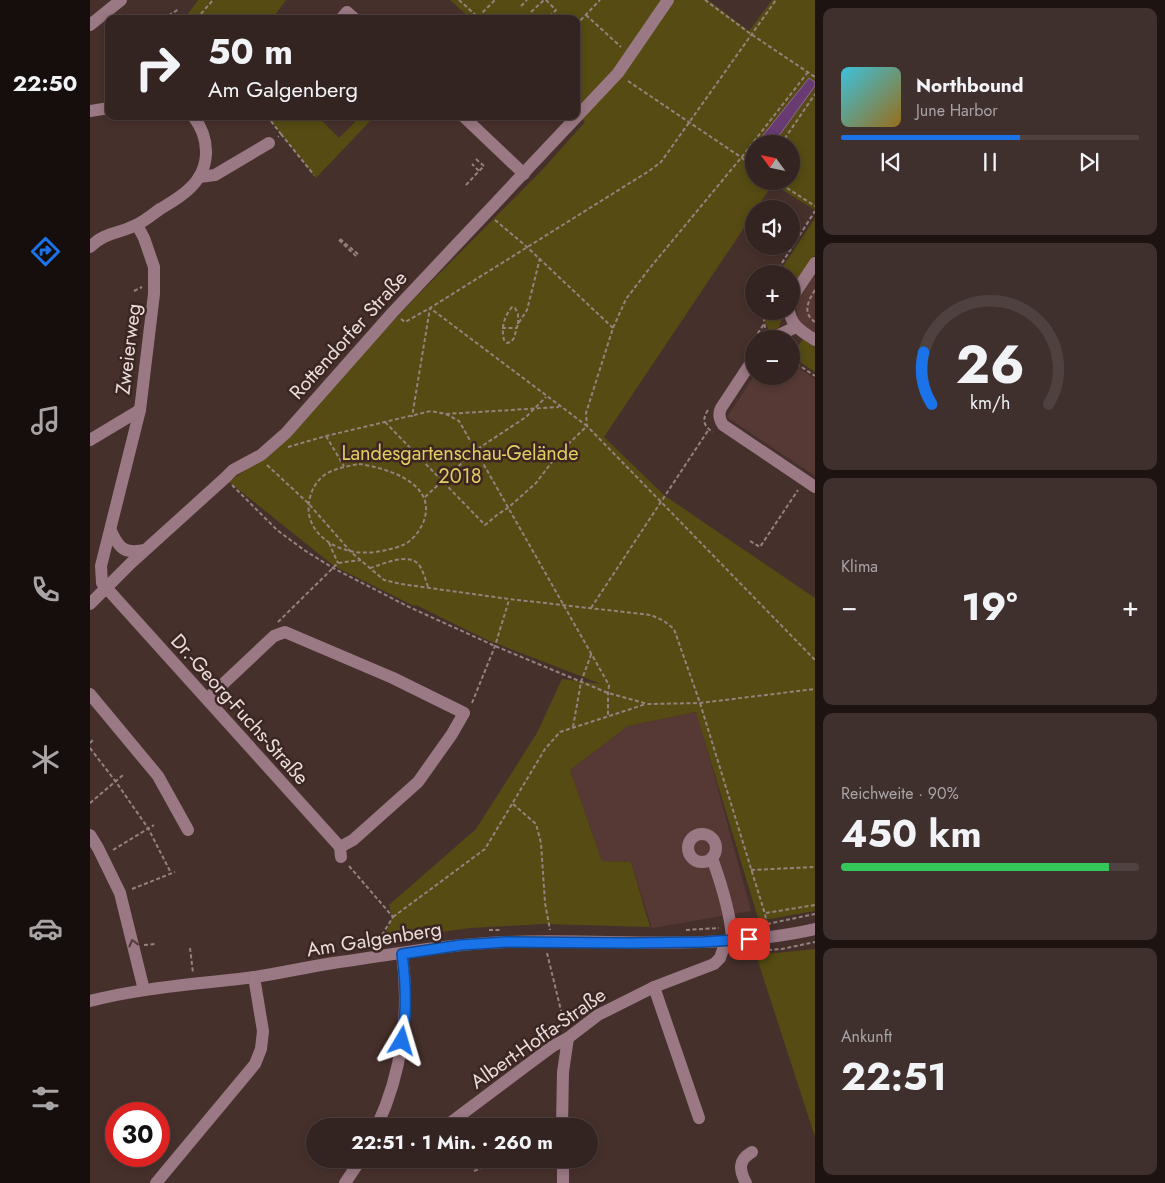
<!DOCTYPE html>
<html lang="de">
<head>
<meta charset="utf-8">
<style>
  :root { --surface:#342421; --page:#3f302e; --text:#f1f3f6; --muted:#a9a4a5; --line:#4e413f; --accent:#1a73e8 }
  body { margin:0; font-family:Jost,sans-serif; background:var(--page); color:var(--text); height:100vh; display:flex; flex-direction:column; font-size:19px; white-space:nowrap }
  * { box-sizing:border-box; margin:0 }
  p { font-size:16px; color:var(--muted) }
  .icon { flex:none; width:28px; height:28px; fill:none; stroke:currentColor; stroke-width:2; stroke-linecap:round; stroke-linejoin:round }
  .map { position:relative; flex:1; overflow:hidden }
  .details { display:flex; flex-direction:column; gap:8px; padding:8px; background:#1d1412; width:350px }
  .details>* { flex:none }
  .hud { position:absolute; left:15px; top:15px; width:475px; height:105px; border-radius:10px; box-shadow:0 2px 8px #0003,0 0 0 1px var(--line); background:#342421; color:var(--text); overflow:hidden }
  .needle { width:32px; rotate:303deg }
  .tools { position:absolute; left:655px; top:135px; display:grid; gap:10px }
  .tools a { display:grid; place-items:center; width:55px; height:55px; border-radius:50%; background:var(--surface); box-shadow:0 2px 8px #0003,0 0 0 1px var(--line); font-size:25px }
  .speed { position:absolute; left:15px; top:1102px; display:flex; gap:10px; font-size:25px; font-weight:700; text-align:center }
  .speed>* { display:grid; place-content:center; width:65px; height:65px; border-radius:50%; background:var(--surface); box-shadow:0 2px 8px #0003,0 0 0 1px var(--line); line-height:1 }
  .speed .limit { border:8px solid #d22; background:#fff; color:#111 }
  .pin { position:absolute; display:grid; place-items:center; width:42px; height:42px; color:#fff; margin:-21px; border-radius:10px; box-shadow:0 2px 8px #0006 }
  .me { position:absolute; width:55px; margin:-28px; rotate:7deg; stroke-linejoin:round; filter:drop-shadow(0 0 4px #0008) }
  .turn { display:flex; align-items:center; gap:18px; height:105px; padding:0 20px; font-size:22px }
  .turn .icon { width:65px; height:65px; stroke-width:2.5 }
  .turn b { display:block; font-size:35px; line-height:42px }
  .big { font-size:38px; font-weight:700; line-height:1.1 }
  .details .widget { flex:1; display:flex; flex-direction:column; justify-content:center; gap:8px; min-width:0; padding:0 18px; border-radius:10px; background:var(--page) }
  .details .dial { align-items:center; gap:0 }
  .dial svg { height:130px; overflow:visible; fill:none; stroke:var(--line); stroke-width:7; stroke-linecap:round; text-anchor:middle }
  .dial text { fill:var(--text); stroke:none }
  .song { display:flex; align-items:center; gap:15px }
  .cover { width:60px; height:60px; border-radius:8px; background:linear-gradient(135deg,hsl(190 70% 55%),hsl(40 70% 35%)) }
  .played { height:5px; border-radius:2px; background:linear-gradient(90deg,var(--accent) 60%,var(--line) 60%) }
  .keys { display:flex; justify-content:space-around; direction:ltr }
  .heat { display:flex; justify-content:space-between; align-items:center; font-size:28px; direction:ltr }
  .charge { height:8px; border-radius:4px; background:linear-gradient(90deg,#34c759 90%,var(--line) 0) }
  .trip { position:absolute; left:216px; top:1118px; width:292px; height:50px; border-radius:25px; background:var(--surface); box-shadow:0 2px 8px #0003,0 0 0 1px var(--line); font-weight:700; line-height:50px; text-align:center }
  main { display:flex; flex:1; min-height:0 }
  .tab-bar { display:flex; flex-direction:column; width:90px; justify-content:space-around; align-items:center; background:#150e0d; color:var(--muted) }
  .tab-bar .icon { width:35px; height:35px }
  .tab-bar .on { color:var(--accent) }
  .tab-bar b { font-size:22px; color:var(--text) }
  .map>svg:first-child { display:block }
</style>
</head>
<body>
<main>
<nav class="tab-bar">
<b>22:50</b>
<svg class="icon on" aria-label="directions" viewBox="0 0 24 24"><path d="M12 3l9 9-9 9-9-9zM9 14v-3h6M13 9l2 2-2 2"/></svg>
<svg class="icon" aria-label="music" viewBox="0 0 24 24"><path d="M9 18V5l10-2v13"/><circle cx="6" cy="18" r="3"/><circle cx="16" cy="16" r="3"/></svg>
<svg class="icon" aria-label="phone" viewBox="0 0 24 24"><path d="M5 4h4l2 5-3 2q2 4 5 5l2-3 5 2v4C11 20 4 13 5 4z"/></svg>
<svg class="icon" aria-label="climate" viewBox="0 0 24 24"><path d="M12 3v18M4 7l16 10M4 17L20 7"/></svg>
<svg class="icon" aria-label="car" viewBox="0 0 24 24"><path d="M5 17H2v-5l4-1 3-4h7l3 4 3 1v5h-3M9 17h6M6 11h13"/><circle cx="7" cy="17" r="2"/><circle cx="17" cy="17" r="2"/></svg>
<svg class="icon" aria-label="filters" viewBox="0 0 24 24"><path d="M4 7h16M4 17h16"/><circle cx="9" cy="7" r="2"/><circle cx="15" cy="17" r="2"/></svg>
</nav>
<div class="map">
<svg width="725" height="1183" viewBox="0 0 725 1183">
  <rect width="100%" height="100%" fill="#46302c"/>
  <g fill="#563934">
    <path d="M725,272V335L708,323L706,301Z"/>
    <path d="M701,363L725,379V476L637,417L664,376H701Z"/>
    <path d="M607,712L661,911L562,928L541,862L512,861L480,770L538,726Z"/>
  </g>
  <g fill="#564b12" fill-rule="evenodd">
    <path d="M108,0H196L182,19H100L97,15Z"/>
    <path d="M360,0H618L659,31L682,0H725V210L683,184L666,209H664V213L514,437L575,496L725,598V911L674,920L668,918L606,712L538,726L480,770L512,861L541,862L560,927L454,924L380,928L294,940L302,917L299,905L386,829L447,733L472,679L511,684L395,639L326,605L324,606L244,566L139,482L183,450L322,301L452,170L495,122L486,114V19H381ZM664,144H701V181H664Z"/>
    <path d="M177,116H227L249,138L271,116H285L226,178Z"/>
    <path d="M725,218V255L701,290V274H688Z"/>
    <path d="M675,311H689L693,314L689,327L680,333L675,321Z"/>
    <path d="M713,339L725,347V372L701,356Z"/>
    <path d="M725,949V1137L666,955Z"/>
  </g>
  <path fill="#683b72" stroke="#8f6b91" d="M719,78L725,82V86L683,144H666Z"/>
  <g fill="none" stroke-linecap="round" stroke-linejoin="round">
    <g stroke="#94827f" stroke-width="2" stroke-dasharray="4 2.5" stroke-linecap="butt">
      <path d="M369,0L390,19"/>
      <path d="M456,0L466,10L460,16L463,19"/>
      <path d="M615,0L658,32L725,77"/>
      <path d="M431,6L437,0"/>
      <path d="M441,12L454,0"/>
      <path d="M496,15L531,47"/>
      <path d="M388,17L405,0"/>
      <path d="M73,19L89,9"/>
      <path d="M111,19L109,16L123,0"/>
      <path d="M486,25L510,0"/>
      <path d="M718,72L651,158L559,269L536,299L523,328L496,413L497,426L725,660"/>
      <path d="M538,81L664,166"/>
      <path d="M177,116L191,134L188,137"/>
      <path d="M191,134L224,175"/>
      <path d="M691,144L725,94"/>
      <path d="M386,159L394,166L389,171"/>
      <path d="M686,181L725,206"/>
      <path d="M376,185L389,171L382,164"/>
      <path d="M405,220L437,247L523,328"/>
      <path d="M250,239L269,255"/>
      <path d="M249,240L267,257"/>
      <path d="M685,274L725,211"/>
      <path d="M725,290C718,301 712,313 725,322"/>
      <path d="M44,291L52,287"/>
      <path d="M673,311L675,328"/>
      <path d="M311,319L315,322L340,308L559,171L571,162L686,0"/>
      <path d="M428,324V314L425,308L422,307C414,317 411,327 414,340L417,343L421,342L424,338L428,324L437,310L450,258"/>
      <path d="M412,328H427"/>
      <path d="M664,339L674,324"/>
      <path d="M659,347L664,339"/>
      <path d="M701,348L705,342"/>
      <path d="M701,360L725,376"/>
      <path d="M618,410C612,419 613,426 623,432"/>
      <path d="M356,414L469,407"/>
      <path d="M295,422L395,525L407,515L419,507L446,483L468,454L497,426L340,308L322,417"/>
      <path d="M236,436L254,466"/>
      <path d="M198,447L236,436L341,411L356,414L369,421L519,685L518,693V716"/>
      <path d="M269,464C298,468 349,484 333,523C329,532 322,541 313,545C298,551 276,555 260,551C233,545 211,523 221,494C223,487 229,478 236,474C246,468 258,466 269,464Z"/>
      <path d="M177,465L218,503L261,552L294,580L311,584L419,599L561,615L574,621L584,629L610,703L675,914L677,924"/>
      <path d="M142,485L187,530L214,550L243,568L319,607L405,646L518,693L558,704L610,703L725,689"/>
      <path d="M335,497L386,450L436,417L456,397"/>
      <path d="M660,541L670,547L708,490"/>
      <path d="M239,543L248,563"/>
      <path d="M280,568C294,564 322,550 331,568C334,574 336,581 338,587"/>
      <path d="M501,608L619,429"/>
      <path d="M188,622L248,563L271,560"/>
      <path d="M382,703L405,646L419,600"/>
      <path d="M483,727L491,682L502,652"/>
      <path d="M0,743L3,740"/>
      <path d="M0,748L26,782L58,828L81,873"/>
      <path d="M0,803L33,775"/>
      <path d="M423,804L446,824L451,843L455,903L460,930"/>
      <path d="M23,850L64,825"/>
      <path d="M259,866L303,917L286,945"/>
      <path d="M661,870L725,867"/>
      <path d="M42,889L85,872"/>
      <path d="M676,913L725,905"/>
      <path d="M303,917L395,849L455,749L470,732L556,704"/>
      <path d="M651,926L677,924L725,914"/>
      <path d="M399,930H411"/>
      <path d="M596,930L629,928"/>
      <path d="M54,945L65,944"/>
      <path d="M100,948L103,973"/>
      <path d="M665,951L692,949L725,942"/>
      <path d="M457,953L475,1027"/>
      <path d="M384,1171L410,1161"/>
    </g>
    <g stroke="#9a7884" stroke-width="12">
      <path d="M251,19L257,12L265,19"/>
      <path d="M0,25L31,0"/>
      <path d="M0,111L19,108"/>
      <path d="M373,116L434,174"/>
      <path d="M109,177L125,175L179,143"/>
      <path d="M47,225L54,238L64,267V294L50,410L11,566L12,583L250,847L251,857"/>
      <path d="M0,247C16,231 30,234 48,224C56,220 63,214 70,209C80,203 91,197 99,189C121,169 121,139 103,116"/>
      <path d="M701,299L725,263"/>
      <path d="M699,311C702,327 713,332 725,340"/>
      <path d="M680,339L706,327"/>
      <path d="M664,358L631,408C628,414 629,419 633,425L725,487"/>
      <path d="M0,440L50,410"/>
      <path d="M21,531C29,549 35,554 55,550"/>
      <path d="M0,604L41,563L135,478L143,470L171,455L196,433L303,312L528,73L578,0"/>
      <path d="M0,694L68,776L98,830"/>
      <path d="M117,699L184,636L195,632L303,678L374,713L362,734L328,782L263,840L250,847"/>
      <circle cx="612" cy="848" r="14"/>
      <path d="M0,835L8,848L30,893L54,990"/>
      <path d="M622,858C631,883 641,914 642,940"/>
      <path d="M564,987L609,1118"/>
      <path d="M0,1001C54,987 110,984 165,977C191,973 217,967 243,963C300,955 358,944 416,942C519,938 623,952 725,929"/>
      <path d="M287,1126C312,1073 320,1012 312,954"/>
      <path d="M356,1126L436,1066L463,1046L478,1038L508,1015L564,987L624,964L630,958L636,941"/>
      <path d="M472,1126L473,1072L478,1038"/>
      <path d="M473,1159V1183"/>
      <path d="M66,1183L165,1064L171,1049L173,1031L164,977"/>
      <path d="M255,1183L271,1159"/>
      <path d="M656,1183C649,1170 648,1160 662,1152"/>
    </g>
  </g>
  <defs><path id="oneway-chevron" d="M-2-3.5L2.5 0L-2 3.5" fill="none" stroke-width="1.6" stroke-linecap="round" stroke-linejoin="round" transform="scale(1.25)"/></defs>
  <use stroke="#533a3b" href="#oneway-chevron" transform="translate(43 943) rotate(-104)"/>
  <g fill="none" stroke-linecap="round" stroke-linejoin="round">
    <defs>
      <path id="route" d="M312,1041C317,1012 316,983 312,954L371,945L416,942L541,943L613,942L659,939"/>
    </defs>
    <use href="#route" stroke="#114b97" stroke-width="12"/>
    <use href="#route" stroke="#1a73e8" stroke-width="9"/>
  </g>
  <g text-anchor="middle" stroke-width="5" stroke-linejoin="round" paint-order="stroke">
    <g font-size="20" fill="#eadcd9" stroke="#3b2623">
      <text transform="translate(258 335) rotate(-48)" y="7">Rottendorfer Straße</text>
      <text transform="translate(38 349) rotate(-83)" y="7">Zweierweg</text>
      <text transform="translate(150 709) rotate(48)" y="7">Dr.-Georg-Fuchs-Straße</text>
      <text transform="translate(284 939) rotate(-9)" y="7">Am Galgenberg</text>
      <text transform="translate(448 1038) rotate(-35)" y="7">Albert-Hoffa-Straße</text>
    </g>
    <g font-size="20" fill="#e4cd60" stroke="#3b2623">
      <text x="370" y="460">Landesgartenschau-Gelände<tspan x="370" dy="23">2018</tspan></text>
    </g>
  </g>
</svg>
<div class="tools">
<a><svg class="needle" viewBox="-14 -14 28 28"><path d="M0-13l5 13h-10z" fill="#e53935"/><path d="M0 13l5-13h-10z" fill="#a9a4a5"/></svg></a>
<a><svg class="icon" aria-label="sound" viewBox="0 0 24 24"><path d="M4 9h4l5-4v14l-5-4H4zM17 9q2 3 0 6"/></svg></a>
<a>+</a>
<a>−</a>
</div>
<div class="speed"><div class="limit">30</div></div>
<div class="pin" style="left:659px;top:939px;background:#d93025"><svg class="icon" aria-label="arrive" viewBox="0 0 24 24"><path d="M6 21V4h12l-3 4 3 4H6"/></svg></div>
<svg class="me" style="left:312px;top:1041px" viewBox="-20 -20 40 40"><path d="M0-17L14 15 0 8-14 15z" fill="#1a73e8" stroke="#fff" stroke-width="4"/></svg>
<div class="trip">22:51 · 1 Min. · 260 m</div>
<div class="hud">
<div class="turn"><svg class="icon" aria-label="right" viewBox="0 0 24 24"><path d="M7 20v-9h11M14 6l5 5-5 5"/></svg><div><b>50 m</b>Am Galgenberg</div></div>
</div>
</div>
<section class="details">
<div class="widget">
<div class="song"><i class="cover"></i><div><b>Northbound</b><p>June Harbor</p></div></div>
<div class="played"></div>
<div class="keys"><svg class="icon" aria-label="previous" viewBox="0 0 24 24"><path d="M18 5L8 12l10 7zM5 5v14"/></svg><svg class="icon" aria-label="pause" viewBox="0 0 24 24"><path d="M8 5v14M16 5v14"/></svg><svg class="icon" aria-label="next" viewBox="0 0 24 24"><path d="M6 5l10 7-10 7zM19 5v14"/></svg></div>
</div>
<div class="widget dial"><svg viewBox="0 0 100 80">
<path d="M14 69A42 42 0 1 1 86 69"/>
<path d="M14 69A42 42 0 0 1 9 37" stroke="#1a73e8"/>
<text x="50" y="56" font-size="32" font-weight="700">26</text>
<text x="50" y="72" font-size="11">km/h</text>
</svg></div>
<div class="widget"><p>Klima</p>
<div class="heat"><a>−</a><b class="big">19°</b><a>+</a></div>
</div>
<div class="widget"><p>Reichweite · 90%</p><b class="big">450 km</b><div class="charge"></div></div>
<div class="widget"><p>Ankunft</p><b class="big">22:51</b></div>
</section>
</main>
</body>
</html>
